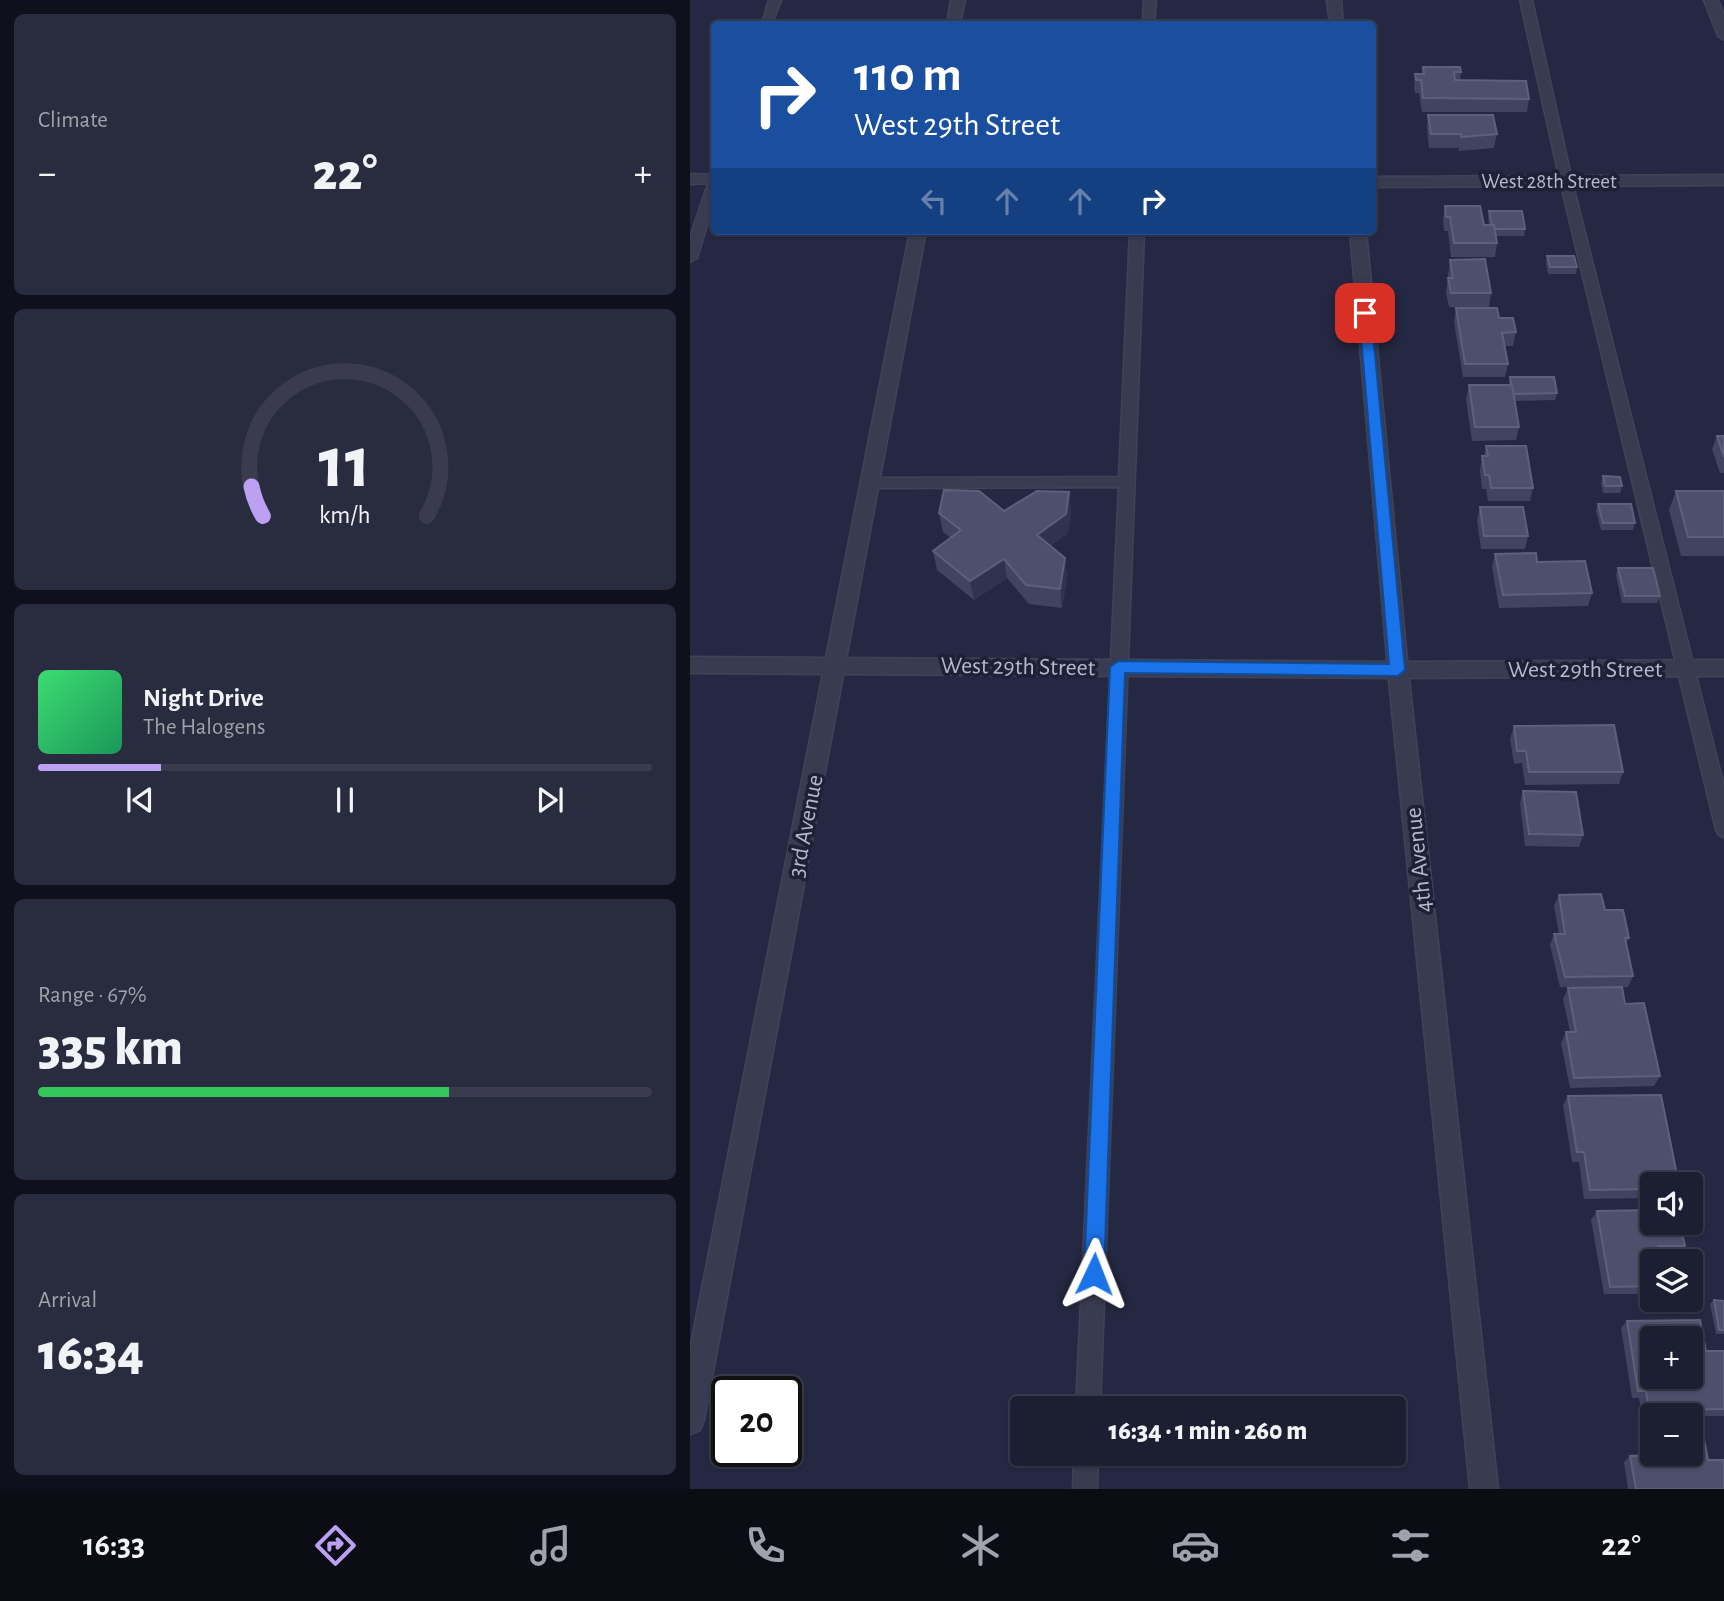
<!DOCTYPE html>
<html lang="en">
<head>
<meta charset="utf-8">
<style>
  :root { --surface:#1c1e32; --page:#292b3e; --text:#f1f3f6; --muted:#a0a2ac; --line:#3a3c4d; --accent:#bca0f2 }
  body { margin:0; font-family:"Alegreya Sans",sans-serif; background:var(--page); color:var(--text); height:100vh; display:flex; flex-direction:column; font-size:26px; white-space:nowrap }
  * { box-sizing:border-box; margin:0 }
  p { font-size:23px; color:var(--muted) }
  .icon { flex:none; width:38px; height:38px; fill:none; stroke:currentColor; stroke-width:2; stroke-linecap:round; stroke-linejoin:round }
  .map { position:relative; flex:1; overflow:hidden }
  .side { display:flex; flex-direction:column; gap:14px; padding:14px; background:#0f101c; width:690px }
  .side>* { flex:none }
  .guide { position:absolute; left:21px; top:21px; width:665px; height:214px; border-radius:7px; box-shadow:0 2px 5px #0004,0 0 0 2px var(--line); background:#1a4fa0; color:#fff; overflow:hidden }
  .tools { position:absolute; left:950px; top:1172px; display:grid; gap:14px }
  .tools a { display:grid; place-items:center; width:63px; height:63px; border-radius:7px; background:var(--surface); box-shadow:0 2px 5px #0004,0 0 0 2px var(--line); font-size:35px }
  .speed { position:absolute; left:21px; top:1376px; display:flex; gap:14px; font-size:35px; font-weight:700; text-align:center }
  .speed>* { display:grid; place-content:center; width:91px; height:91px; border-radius:50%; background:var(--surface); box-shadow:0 2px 5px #0004,0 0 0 2px var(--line); line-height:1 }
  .speed .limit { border:4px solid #111; border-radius:10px; background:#fff; color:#111 }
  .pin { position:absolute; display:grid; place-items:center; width:60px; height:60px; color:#fff; margin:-30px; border-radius:14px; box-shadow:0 4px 10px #0006 }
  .me { position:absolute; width:77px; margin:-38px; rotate:2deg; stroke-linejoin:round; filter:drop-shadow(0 0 5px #0008) }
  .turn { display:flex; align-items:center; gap:24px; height:147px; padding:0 28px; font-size:32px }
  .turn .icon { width:91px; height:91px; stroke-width:2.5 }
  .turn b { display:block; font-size:49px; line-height:60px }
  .lanes { display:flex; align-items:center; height:66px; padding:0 28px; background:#0003; justify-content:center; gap:35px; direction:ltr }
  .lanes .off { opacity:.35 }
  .big { font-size:52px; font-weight:800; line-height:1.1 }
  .side .card { flex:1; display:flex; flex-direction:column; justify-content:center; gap:10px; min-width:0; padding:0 24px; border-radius:10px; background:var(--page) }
  .side .dial { align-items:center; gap:0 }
  .dial svg { height:182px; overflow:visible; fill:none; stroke:var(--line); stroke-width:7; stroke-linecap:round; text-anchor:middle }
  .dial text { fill:var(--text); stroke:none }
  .song { display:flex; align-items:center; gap:21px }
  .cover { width:84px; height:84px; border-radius:10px; background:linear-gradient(135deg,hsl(140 70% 55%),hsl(150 70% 35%)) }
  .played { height:7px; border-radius:4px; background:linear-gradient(90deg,var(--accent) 20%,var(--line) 20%) }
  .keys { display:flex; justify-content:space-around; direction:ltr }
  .heat { display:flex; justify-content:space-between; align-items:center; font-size:38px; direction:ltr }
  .charge { height:10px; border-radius:5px; background:linear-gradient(90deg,#34c759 67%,var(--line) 0) }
  .trip { position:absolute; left:320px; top:1396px; width:396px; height:70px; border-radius:7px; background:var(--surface); box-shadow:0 2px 5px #0004,0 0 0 2px var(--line); font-weight:800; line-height:70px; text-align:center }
  .tab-bar { display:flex; height:112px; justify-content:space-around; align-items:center; background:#0b0c14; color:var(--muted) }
  .tab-bar .icon { width:49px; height:49px }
  .tab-bar .selected { color:var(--accent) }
  .tab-bar b { font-size:32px; color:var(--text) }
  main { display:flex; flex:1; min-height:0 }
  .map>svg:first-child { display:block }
</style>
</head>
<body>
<main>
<section class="side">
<div class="card"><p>Climate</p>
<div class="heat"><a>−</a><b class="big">22°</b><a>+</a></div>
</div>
<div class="card dial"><svg viewBox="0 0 100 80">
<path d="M14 69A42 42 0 1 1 86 69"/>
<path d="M14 69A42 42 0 0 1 9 56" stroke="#bca0f2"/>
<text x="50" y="56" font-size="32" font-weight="700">11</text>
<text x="50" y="72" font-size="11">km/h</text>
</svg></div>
<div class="card">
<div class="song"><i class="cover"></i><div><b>Night Drive</b><p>The Halogens</p></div></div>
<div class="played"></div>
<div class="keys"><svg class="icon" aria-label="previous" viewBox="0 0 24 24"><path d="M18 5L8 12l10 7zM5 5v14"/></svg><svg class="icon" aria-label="pause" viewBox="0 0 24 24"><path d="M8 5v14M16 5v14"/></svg><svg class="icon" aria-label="next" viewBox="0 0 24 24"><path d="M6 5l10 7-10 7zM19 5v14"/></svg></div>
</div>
<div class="card"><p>Range · 67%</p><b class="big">335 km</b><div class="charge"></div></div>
<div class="card"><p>Arrival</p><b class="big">16:34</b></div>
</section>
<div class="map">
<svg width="1035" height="1489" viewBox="0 0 1035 1489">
  <rect width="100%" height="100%" fill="#252842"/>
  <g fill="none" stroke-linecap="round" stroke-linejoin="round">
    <defs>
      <g id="service">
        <path d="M79,0H91L82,24H72Z"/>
        <path d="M454,0H466L464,24H453Z"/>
        <path d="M830,0H842L882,181L1035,791V838L1029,835L1026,830L870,181Z"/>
        <path d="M24,180V202L7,258L0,262V238L18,184Z"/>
        <path d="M440,231H454L410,1409H386L429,487L180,488L172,483L180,478L429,477Z"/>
        <path d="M384,1454H408L407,1489H383Z"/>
      </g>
      <g id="minor">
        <path d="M261,0H275L270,24H257Z"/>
        <path d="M637,0H651L653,24H640Z"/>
        <path d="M1014,0H1028L1035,17V40L1028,36Z"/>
        <path d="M0,174L24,175V183L0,184Z"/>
        <path d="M1035,175V185L682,187V177Z"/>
        <path d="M220,231H236L14,1420L10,1430L0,1434V1349Z"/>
        <path d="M660,231H676L718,670L808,1489H780L698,670Z"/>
      </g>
      <path id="tertiary" d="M0,657L708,662L1035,660V676L708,678L0,673Z"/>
    </defs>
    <use href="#service" stroke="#404258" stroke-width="3"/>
    <use href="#minor" stroke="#404258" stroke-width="3"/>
    <use href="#tertiary" stroke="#404258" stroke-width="3"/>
    <use href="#service" fill="#393c51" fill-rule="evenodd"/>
    <use href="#minor" fill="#393c51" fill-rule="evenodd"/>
    <use href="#tertiary" fill="#393c51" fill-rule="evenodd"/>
  </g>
  <g fill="#404460">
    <path d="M733,67L771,72L770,80L839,99L837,112H732L729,93H725L724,87L725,74H732Z"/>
    <path d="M738,115L807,134L804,148L769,151V148H739L737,128Z"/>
    <path d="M755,206L794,225H799L798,218L799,211L835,229L834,236H806L807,243L805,257H761L758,231H754L753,219Z"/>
    <path d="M857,256L887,267L886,274H858L856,263Z"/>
    <path d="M760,260L801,293L799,307H759L756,292Z"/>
    <path d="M766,308L809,318L826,332L823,346H815L818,364L815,377H773L764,322Z"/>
    <path d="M820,377L867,393L865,400L824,401L829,427L826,440L782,441L776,399L779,385H819Z"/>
    <path d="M1027,436H1034V473H1030L1022,449Z"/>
    <path d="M796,446L843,488L840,501H798L796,489H792L790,470L792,456H794Z"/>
    <path d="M913,476L932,486L930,493H913L911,483Z"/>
    <path d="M1034,490V556H991L979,510L986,491Z"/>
    <path d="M379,492L381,512L378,533L360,546L375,558L377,577L372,608L339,604L317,578L284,600L247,570L243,551L261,538L253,532L249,513L314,511Z"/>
    <path d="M908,504L945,523L943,530H911L906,511Z"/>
    <path d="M790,507L838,536L835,549H791L787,520Z"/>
    <path d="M805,554L847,562L902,593L898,606L809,608L802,567Z"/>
    <path d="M928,568L970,596L967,603H932L926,575Z"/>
    <path d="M824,726L933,772L929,784L835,785L832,763L824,764L820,739Z"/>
    <path d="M833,791L893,835L889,847L835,846L830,803Z"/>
    <path d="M869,895L915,910L939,938L936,943L943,976L938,987H870L860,945L864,934H869L864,906Z"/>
    <path d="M878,988L935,1004L970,1076L964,1086L880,1088L871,1043L876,1032H880L873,999Z"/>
    <path d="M878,1096L962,1185V1198L894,1199L889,1162H882L873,1105Z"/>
    <path d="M907,1211L995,1246L988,1254L970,1255L962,1262V1294H914L901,1220Z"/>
    <path d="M1024,1300L1034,1301V1334H1026L1020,1304Z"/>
    <path d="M937,1321L1016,1351H1034V1416H952L949,1398H942L931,1328Z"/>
    <path d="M954,1431L1018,1460L1034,1489H938L934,1462L940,1456H951L948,1437Z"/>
  </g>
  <g fill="#30334f">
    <path d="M379,492L381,512L378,533L349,554L347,535Z"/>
    <path d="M375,558L377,577L372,608L370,589Z"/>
    <path d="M314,559L317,578L284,600L280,581Z"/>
  </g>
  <g fill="#4d506c" stroke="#5d607b" stroke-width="2" fill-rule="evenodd">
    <path d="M733,67H770L771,72H764L765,80L836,81L839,99L733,98L731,80H726L725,74H734Z"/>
    <path d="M738,115H803L807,134L771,137V134H741Z"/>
    <path d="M755,206H790L794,225H804L807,243H764L760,217H756Z"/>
    <path d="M799,211H832L835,229H805L804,225H802Z"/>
    <path d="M857,256H884L887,267H860Z"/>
    <path d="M795,259L801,293H761L758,278H763L760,260Z"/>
    <path d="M766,308H807L809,318H823L826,332L812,333L818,364H775Z"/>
    <path d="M820,377H864L867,393L823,394Z"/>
    <path d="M779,385H822L829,427H785Z"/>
    <path d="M1027,436H1034V457Z"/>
    <path d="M796,446H836L843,488H801L799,475H795L792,456H798Z"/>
    <path d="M913,476L930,477L932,486H915Z"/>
    <path d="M254,490L289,491L314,511L347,491L379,492L376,514L347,535L375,558L370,589L336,585L314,559L280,581L243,551L271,530L249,513Z"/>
    <path d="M986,491H1034V537H998Z"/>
    <path d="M908,504H941L945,523H913Z"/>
    <path d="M790,507H833L838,536H794Z"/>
    <path d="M846,553L847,562L895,561L902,593L813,595L805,554Z"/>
    <path d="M928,568H963L970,596H935Z"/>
    <path d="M924,725L933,772H839L836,751H827L824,726Z"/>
    <path d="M833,791L886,792L893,835L839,834Z"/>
    <path d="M911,894L915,910H933L939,938H935L943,976L875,977L864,934H875L869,895Z"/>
    <path d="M932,987L935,1004L954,1003L970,1076L884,1078L876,1032H886L878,988Z"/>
    <path d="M971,1095L989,1185H962V1189L900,1190L894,1152H887L878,1096Z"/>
    <path d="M962,1210V1223H990L995,1246H968L971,1262H962V1286L920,1287L907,1211Z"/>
    <path d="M1024,1300L1034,1301V1330H1029Z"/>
    <path d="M1010,1320L1016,1351H1034V1409L959,1410L956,1391H948L937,1321ZM962,1339H1001V1377H962Z"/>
    <path d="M1001,1429H1012L1018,1460H1034V1489H946L940,1456L958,1455L954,1431L962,1430V1454H1001Z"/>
  </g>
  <path fill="#1a73e8" stroke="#114b97" stroke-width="2" d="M675,309L681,313L715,670L708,676L435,673L414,1274L411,1281L404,1284L396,1281L394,1274L420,667L428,661L699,664L669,313Z"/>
  <g text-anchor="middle" stroke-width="7" stroke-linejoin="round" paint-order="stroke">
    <g font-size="21" fill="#b6b8cc" stroke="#1e2037">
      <text x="859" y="188">West 28th Street</text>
    </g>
    <g font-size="24" fill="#b6b8cc" stroke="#1e2037">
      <text transform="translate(328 666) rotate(1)" y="8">West 29th Street</text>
      <text x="895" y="677">West 29th Street</text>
      <text transform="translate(115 826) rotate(-79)" y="8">3rd Avenue</text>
      <text transform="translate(728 860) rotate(-96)" y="8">4th Avenue</text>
    </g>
  </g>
</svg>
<div class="tools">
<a><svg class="icon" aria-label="sound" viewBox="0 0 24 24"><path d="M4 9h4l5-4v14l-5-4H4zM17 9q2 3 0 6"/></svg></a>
<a><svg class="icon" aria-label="layers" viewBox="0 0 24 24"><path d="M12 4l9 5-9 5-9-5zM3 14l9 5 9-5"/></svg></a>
<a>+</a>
<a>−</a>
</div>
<div class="speed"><div class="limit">20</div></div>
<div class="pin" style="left:675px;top:313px;background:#d93025"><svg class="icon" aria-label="arrive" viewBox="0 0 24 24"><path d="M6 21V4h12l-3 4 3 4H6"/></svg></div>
<svg class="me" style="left:404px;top:1274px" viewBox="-20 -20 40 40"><path d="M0-17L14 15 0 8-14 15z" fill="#1a73e8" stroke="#fff" stroke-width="4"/></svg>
<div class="trip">16:34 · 1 min · 260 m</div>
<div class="guide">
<div class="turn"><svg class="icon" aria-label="right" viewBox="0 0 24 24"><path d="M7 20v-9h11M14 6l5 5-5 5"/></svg><div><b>110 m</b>West 29th Street</div></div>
<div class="lanes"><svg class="icon off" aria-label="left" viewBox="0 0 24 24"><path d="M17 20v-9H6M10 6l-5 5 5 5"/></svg><svg class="icon off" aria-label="ahead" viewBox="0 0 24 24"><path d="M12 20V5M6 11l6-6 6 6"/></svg><svg class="icon off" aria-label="ahead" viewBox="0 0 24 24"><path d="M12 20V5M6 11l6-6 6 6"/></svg><svg class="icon" aria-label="right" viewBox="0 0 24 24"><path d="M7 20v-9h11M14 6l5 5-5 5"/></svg></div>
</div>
</div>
</main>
<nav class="tab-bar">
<b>16:33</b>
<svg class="icon selected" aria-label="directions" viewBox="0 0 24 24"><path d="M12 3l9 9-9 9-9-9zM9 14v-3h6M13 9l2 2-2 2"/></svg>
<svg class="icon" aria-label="music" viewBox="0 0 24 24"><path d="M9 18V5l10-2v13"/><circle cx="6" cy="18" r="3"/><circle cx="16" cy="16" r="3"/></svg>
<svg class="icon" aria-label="phone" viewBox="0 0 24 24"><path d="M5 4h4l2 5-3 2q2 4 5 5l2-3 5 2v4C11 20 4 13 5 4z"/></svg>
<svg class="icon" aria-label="climate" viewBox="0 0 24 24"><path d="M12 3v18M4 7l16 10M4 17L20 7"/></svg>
<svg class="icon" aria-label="car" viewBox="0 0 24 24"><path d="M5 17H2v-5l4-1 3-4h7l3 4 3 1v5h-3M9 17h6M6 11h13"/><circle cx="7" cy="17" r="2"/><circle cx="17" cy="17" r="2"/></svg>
<svg class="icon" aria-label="filters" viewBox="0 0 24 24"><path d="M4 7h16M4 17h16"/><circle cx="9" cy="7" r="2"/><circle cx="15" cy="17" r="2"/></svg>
<b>22°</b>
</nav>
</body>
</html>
